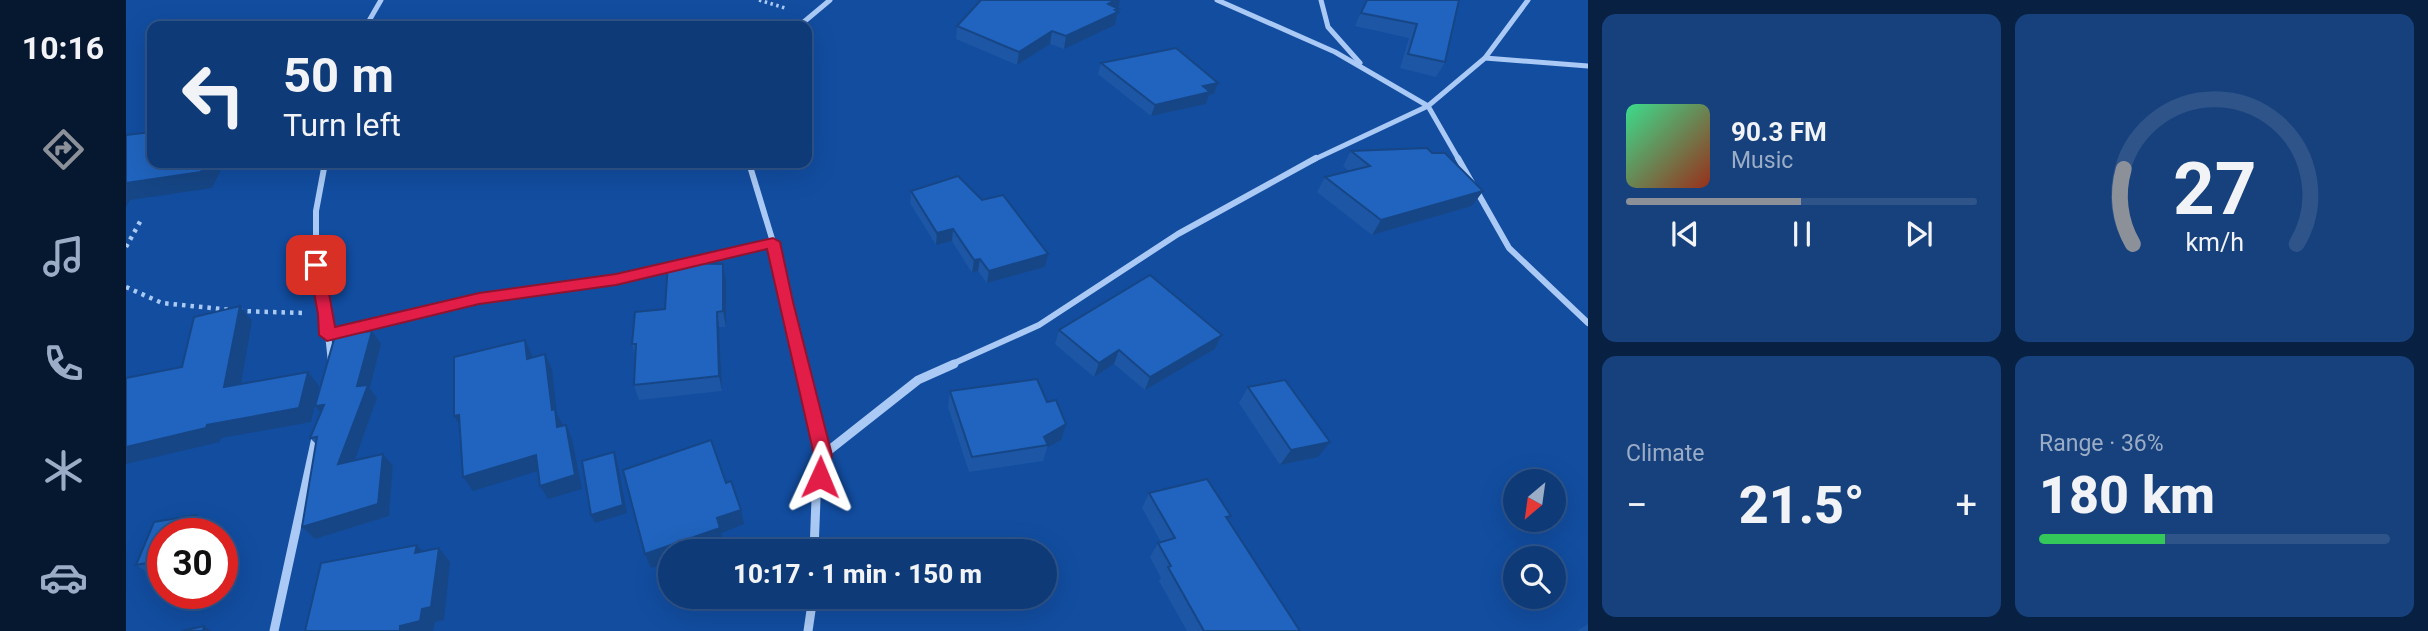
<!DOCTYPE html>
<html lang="en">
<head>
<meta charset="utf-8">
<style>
  :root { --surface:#0e3a78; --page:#17417d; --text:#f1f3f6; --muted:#9badc6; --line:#2e548a; --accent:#8c9099 }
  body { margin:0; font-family:Roboto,sans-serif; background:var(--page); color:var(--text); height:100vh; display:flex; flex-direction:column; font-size:26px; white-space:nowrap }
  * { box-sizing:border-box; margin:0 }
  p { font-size:23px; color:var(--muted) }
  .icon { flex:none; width:38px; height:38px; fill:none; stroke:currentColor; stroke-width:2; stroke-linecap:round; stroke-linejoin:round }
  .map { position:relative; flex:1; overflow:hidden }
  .details { display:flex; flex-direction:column; gap:14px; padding:14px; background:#082042; width:840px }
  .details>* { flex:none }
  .guide { position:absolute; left:21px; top:21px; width:665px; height:147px; border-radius:14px; box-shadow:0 7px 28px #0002,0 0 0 2px var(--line); background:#0e3a78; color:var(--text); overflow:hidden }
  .needle { width:46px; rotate:209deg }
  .buttons { position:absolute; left:1377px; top:469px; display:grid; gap:14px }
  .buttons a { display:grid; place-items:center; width:63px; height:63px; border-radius:50%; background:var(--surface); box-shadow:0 7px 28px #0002,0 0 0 2px var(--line); font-size:35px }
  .speed { position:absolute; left:21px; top:518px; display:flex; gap:14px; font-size:35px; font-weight:700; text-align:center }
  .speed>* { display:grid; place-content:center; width:91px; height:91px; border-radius:50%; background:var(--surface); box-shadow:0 7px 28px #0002,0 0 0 2px var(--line); line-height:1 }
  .speed .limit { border:10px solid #d22; background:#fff; color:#111 }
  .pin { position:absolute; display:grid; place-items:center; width:60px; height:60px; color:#fff; margin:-30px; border-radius:14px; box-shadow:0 4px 10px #0006 }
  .me { position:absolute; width:77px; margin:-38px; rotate:1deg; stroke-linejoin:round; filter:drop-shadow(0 0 5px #0008) }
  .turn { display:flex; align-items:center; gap:24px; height:147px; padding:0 21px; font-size:32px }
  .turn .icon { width:91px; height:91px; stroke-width:2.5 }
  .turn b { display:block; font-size:49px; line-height:60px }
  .big { font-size:52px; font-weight:800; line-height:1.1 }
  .details .tile { flex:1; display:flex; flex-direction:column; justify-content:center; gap:10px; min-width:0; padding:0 24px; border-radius:14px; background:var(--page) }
  .details .dial { align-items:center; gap:0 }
  .dial svg { height:182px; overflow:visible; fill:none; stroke:var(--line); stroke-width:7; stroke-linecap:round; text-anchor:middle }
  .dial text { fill:var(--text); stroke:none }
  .song { display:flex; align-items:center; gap:21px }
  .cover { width:84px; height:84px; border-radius:10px; background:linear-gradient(135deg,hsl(150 70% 55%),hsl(10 70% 35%)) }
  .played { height:7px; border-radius:4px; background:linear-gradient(90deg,var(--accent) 50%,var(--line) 50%) }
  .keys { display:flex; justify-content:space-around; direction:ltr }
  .heat { display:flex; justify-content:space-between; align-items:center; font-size:38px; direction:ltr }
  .charge { height:10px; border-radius:5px; background:linear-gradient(90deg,#34c759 36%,var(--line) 0) }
  .details .tiles { flex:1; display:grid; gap:14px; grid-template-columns:repeat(2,1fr) }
  .trip { position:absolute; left:532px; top:539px; width:399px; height:70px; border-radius:35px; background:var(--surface); box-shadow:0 7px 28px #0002,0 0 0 2px var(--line); font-weight:800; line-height:70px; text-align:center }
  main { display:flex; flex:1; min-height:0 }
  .menu { display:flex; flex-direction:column; width:126px; justify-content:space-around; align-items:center; background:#061730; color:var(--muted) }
  .menu .icon { width:49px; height:49px }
  .menu .current { color:var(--accent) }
  .menu b { font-size:32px; color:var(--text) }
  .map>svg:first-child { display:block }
</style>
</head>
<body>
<main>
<nav class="menu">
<b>10:16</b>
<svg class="icon current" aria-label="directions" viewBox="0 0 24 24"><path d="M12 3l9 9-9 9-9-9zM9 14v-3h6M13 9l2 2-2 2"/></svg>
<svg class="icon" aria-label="music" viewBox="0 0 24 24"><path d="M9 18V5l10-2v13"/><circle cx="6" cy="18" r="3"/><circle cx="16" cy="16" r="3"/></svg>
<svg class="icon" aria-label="phone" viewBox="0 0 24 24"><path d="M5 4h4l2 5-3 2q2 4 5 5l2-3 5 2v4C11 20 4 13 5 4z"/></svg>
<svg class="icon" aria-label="climate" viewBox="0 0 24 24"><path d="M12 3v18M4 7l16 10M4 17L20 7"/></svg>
<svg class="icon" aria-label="car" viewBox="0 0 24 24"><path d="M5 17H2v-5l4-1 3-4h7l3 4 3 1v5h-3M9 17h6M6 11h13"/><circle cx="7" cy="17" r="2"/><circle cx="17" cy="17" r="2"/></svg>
</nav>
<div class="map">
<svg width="1462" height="631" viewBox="0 0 1462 631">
  <rect width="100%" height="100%" fill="#124da0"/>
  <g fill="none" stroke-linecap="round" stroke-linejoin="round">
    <path stroke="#aacaf5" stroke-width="3.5" stroke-dasharray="2.5 3.5" stroke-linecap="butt" d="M633,0L659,8"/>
    <g stroke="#aacaf5" stroke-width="4.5" stroke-dasharray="3.5 5" stroke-linecap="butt">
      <path d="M0,247L15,220"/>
      <path d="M0,287L36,303L105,310"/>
      <path d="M113,311L178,313"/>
    </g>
    <g stroke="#aacaf5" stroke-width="5">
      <path d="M1091,0L1209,52L1302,106L1333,160"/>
      <path d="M1195,0L1202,27L1234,63"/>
      <path d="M240,26L255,0"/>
      <path d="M673,26L704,0"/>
      <path d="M1359,58L1462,66"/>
      <path d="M1187,160L1302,106L1359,58L1402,0"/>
    </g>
    <g stroke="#aacaf5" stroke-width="6">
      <path d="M1332,158L1383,248L1462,323"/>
      <path d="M199,163L190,211V265L200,314L205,363"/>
      <path d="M623,163L647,242L675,365"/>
      <path d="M201,335L353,299L490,280L647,242"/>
      <path d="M824,365L913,325L1052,234L1190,158"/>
    </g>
    <g stroke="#aacaf5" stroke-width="9">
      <path d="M674,364L697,455L690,499L688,551"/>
      <path d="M697,455L792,380L828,364"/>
      <path d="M148,631L191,433"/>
      <path d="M682,631L687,597"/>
    </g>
  </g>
  <g fill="#1c56a4">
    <path d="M855,0H994L989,25L938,49L924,44L891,65L830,39L831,26Z"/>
    <path d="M1240,0H1333L1319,62L1310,77L1274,68L1283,38L1229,26Z"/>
    <path d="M975,63L1092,83L1088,94L1083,95L1080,104L1025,116L972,74Z"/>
    <path d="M1225,151L1306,153L1357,191L1346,206L1246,235L1191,192L1199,177L1223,171L1217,166Z"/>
    <path d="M785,191L856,200L922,254L919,267L861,283L852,271L846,273L826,241L810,245L784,203Z"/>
    <path d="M600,280V327H593L596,391L513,400L508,385L509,355L506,344L539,309Z"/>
    <path d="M933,330L1096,335L1089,349L1019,390L988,364L968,377L929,344Z"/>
    <path d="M255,344L244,388L251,398L229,460L267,466L263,516L189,539L176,527L190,444L184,438L195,412L189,406Z"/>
    <path d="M1122,387L1192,457L1154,465L1113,403Z"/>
    <path d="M824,391L935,440L921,448L917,461L843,472L822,407Z"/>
    <path d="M1023,493L1102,521L1174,631H1061L1033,581L1035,578L1024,557L1032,543L1035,542L1016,508Z"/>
    <path d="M70,515L80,523L76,534H37V569L21,572L10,565L28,522Z"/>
    <path d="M1462,624V631H1451Z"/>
  </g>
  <g fill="#164686">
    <path d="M989,0H994L989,25L938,49L940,36L982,4Z"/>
    <path d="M926,31L924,44L891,65L893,52Z"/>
    <path d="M1092,83L1088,94L1083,95L1080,104L1025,116L1029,105L1077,86Z"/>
    <path d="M79,163H98L86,188L4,200L0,207V183Z"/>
    <path d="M1357,191L1346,206L1246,235L1255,220Z"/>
    <path d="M827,229L826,241L810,245L811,233Z"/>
    <path d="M922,254L919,267L861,283L863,271Z"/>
    <path d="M854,259L852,271L846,273L848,260Z"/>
    <path d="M597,264L600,280V327L597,311Z"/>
    <path d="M114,306L126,321L112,401L98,387Z"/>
    <path d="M591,312L593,327L596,391L593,376Z"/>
    <path d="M246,331L255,344L244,388L251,398L223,477L212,464L231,386Z"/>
    <path d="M1096,335L1089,349L1019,390L1024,377Z"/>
    <path d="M399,340L406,355L408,374L401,359Z"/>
    <path d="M993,350L988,364L968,377L973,363Z"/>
    <path d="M419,354L426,369L431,414L436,423L438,441L431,427L426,410Z"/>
    <path d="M182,372L193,386L185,422L95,438L94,442L0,464V447L81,425Z"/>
    <path d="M198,405L200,419L189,406Z"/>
    <path d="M333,415L337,430L328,416Z"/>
    <path d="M940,424L935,440L921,448L922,445L918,437Z"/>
    <path d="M440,425L446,439L456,489L422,499L414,486Z"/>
    <path d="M1204,442L1192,457L1154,465L1165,450Z"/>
    <path d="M488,452L491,460L501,513L469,523L465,515Z"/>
    <path d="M257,454L267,466L263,516L189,539L176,527Z"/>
    <path d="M410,455L418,469L347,491L337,477Z"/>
    <path d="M615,510L618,524L595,533L597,542L573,551H544V562L525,568L519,554L591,518Z"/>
    <path d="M70,515L80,523L76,534H63Z"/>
    <path d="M291,545L303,559L289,553Z"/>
    <path d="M313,548L324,562L318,620L309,622L307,631H274V626L296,609Z"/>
    <path d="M78,626L85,631H77Z"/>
  </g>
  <g fill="#2064bf" stroke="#164686" stroke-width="2">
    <path d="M855,0H989L982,4L993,9L989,10L992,12L940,36L926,31L893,52L831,26Z"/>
    <path d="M1241,0H1333L1319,62L1282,54L1291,24L1235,13Z"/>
    <path d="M1050,48L1092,83L1077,86L1084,92L1029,105L975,63Z"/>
    <path d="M26,132V163H79L75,172L0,183V135Z"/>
    <path d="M1301,148L1306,153H1319L1357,191L1255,220L1199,177L1244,166L1225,151Z"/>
    <path d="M832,176L856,200L877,195L922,254L863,271L854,259L848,260L827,229L811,233L785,191Z"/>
    <path d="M542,263L597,264V311L591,312L593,376L508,385L510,344H506L509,312L539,309Z"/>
    <path d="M1024,275L1096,335L1024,377L993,350L973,363L933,330Z"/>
    <path d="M114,306L98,387L182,372L173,408L81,425L80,428L0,447V378L56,367L68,317Z"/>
    <path d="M246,331L231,386L242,385L212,464L257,454L252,504L176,527L191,437L184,438L198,405L189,406L209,336Z"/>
    <path d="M399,340L401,359L419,354L426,410L429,409L431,427L440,425L449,475L414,486L410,455L337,477L333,415L328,416V357Z"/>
    <path d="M911,379L921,402L930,400L940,424L918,437L922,445L846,457L824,391Z"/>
    <path d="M1159,380L1204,442L1165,450L1122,387Z"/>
    <path d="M585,440L600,483L605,481L615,510L591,518L594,528L519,554L497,470Z"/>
    <path d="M488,452L497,505L465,515L456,461Z"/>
    <path d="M1081,479L1105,516L1100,517L1174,631H1078L1042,567L1045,566L1032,543L1049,538L1023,493Z"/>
    <path d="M70,515L63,534H37V560L10,565L28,522Z"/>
    <path d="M291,545L289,553L313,548L305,607L296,609L294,621L274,626V631H179L195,563Z"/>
    <path d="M78,626L77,631H56Z"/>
  </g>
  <path fill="#e11d48" stroke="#92132f" stroke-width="2" d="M647,238L654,242L667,302L706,455L700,483L694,485L687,483L684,477L688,455L641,249L490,285L353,304L201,341L193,335L192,314L183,265L190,259L198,265L209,327L353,293L490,274Z"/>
</svg>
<div class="buttons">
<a><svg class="needle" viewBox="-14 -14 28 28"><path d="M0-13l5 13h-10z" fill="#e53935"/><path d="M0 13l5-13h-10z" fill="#9badc6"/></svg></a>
<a><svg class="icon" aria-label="search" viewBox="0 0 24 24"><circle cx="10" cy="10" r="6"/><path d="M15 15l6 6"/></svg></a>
</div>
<div class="speed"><div class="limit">30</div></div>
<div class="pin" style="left:190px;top:265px;background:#d93025"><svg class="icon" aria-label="arrive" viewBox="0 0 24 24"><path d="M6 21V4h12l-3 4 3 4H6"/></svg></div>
<svg class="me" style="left:694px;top:477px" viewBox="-20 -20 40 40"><path d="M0-17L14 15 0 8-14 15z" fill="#e11d48" stroke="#fff" stroke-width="4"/></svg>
<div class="trip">10:17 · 1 min · 150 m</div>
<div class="guide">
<div class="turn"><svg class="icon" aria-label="left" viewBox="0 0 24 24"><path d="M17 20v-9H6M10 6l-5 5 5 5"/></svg><div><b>50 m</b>Turn left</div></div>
</div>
</div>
<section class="details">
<div class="tiles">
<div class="tile">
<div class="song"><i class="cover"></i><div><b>90.3 FM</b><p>Music</p></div></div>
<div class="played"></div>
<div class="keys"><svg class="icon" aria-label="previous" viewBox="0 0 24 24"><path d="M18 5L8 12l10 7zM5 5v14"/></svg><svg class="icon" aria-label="pause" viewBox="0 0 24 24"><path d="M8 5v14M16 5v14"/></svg><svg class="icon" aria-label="next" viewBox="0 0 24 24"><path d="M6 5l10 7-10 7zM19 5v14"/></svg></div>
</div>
<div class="tile dial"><svg viewBox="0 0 100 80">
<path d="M14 69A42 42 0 1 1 86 69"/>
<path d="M14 69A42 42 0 0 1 10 36" stroke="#8c9099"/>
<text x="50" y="56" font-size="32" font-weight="700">27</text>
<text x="50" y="72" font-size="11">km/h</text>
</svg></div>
<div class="tile"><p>Climate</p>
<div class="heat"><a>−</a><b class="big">21.5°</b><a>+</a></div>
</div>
<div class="tile"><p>Range · 36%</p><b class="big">180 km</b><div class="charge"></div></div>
</div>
</section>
</main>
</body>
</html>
